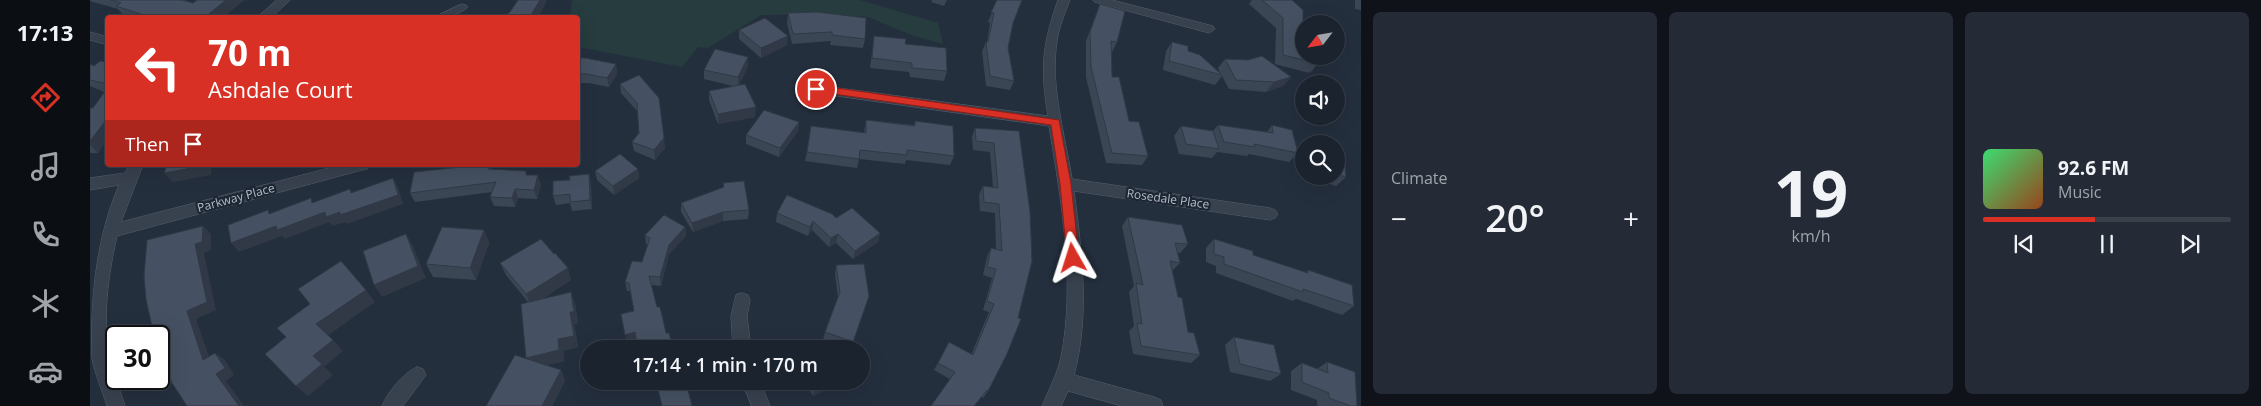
<!DOCTYPE html>
<html lang="en">
<head>
<meta charset="utf-8">
<style>
  :root { --surface:#1b232e; --page:#242b36; --text:#f1f3f6; --muted:#a0a4aa; --line:#39404a; --accent:#d93025 }
  body { margin:0; font-family:"Open Sans",sans-serif; background:var(--page); color:var(--text); height:100vh; display:flex; flex-direction:column; font-size:19px; white-space:nowrap }
  * { box-sizing:border-box; margin:0 }
  p { font-size:16px; color:var(--muted) }
  .icon { flex:none; width:28px; height:28px; fill:none; stroke:currentColor; stroke-width:2; stroke-linecap:round; stroke-linejoin:round }
  .map { position:relative; flex:1; overflow:hidden }
  .drawer { display:flex; flex-direction:column; gap:12px; padding:12px; background:#0f1319; width:900px }
  .drawer>* { flex:none }
  .top-card { position:absolute; left:15px; top:15px; width:475px; height:152px; border-radius:5px; box-shadow:0 5px 20px #0002,0 0 0 1px var(--line); background:#d93025; color:#fff; overflow:hidden }
  .needle { width:32px; rotate:239deg }
  .tools { position:absolute; left:1205px; top:15px; display:grid; gap:10px }
  .tools a { display:grid; place-items:center; width:50px; height:50px; border-radius:50%; background:var(--surface); box-shadow:0 5px 20px #0002,0 0 0 1px var(--line); font-size:25px }
  .speed { position:absolute; left:15px; top:325px; display:flex; gap:10px; font-size:25px; font-weight:700; text-align:center }
  .speed>* { display:grid; place-content:center; width:65px; height:65px; border-radius:50%; background:var(--surface); box-shadow:0 5px 20px #0002,0 0 0 1px var(--line); line-height:1 }
  .speed .limit { border:2px solid #111; border-radius:8px; background:#fff; color:#111 }
  .pin { position:absolute; display:grid; place-items:center; width:42px; height:42px; color:#fff; margin:-21px; border:2px solid #fff; border-radius:50%; box-shadow:0 1px 5px #0007 }
  .me { position:absolute; width:55px; margin:-28px; rotate:354deg; stroke-linejoin:round; filter:drop-shadow(0 0 4px #0008) }
  .turn { display:flex; align-items:center; gap:18px; height:105px; padding:0 20px; font-size:22px }
  .turn .icon { width:65px; height:65px; stroke-width:2.5 }
  .turn b { display:block; font-size:35px; line-height:42px }
  .then { display:flex; align-items:center; height:48px; padding:0 20px; background:#0003; gap:10px; font-size:19px }
  .big { font-size:38px; font-weight:600; line-height:1.1 }
  .drawer .widget { flex:1; display:flex; flex-direction:column; justify-content:center; gap:8px; min-width:0; padding:0 18px; border-radius:8px; background:var(--page) }
  .drawer .dial { align-items:center; gap:0 }
  .dial b { font-size:65px; line-height:1 }
  .song { display:flex; align-items:center; gap:15px }
  .cover { width:60px; height:60px; border-radius:8px; background:linear-gradient(135deg,hsl(140 70% 55%),hsl(20 70% 35%)) }
  .played { height:5px; border-radius:2px; background:linear-gradient(90deg,var(--accent) 45%,var(--line) 45%) }
  .keys { display:flex; justify-content:space-around; direction:ltr }
  .heat { display:flex; justify-content:space-between; align-items:center; font-size:28px; direction:ltr }
  .drawer .tiles { flex:1; display:grid; gap:12px; grid-template-columns:repeat(3,1fr) }
  .trip { position:absolute; left:490px; top:340px; width:290px; height:50px; border-radius:25px; background:var(--surface); box-shadow:0 5px 20px #0002,0 0 0 1px var(--line); font-weight:600; line-height:50px; text-align:center }
  main { display:flex; flex:1; min-height:0 }
  .tab-bar { display:flex; flex-direction:column; width:90px; justify-content:space-around; align-items:center; background:#0b0e12; color:var(--muted) }
  .tab-bar .icon { width:35px; height:35px }
  .tab-bar .active { color:var(--accent) }
  .tab-bar b { font-size:22px; color:var(--text) }
  .map>svg:first-child { display:block }
</style>
</head>
<body>
<main>
<nav class="tab-bar">
<b>17:13</b>
<svg class="icon active" aria-label="directions" viewBox="0 0 24 24"><path d="M12 3l9 9-9 9-9-9zM9 14v-3h6M13 9l2 2-2 2"/></svg>
<svg class="icon" aria-label="music" viewBox="0 0 24 24"><path d="M9 18V5l10-2v13"/><circle cx="6" cy="18" r="3"/><circle cx="16" cy="16" r="3"/></svg>
<svg class="icon" aria-label="phone" viewBox="0 0 24 24"><path d="M5 4h4l2 5-3 2q2 4 5 5l2-3 5 2v4C11 20 4 13 5 4z"/></svg>
<svg class="icon" aria-label="climate" viewBox="0 0 24 24"><path d="M12 3v18M4 7l16 10M4 17L20 7"/></svg>
<svg class="icon" aria-label="car" viewBox="0 0 24 24"><path d="M5 17H2v-5l4-1 3-4h7l3 4 3 1v5h-3M9 17h6M6 11h13"/><circle cx="7" cy="17" r="2"/><circle cx="17" cy="17" r="2"/></svg>
</nav>
<div class="map">
<svg width="1271" height="406" viewBox="0 0 1271 406">
  <rect width="100%" height="100%" fill="#242f3e"/>
  <path fill="#263c3f" d="M482,0H770L848,23L853,44L821,35L778,17L741,14L671,15L618,48L608,47L592,67L488,47V18H480Z"/>
  <g fill="none" stroke-linecap="round" stroke-linejoin="round">
    <defs>
      <g id="minor">
        <path d="M187,0H200L181,18H167Z"/>
        <path d="M968,0H980C975,13 969,27 967,41C960,87 975,134 982,179L1180,208L1185,210L1188,214L1185,218L1180,220L984,191C992,251 1000,316 984,375L1064,397L1071,400L1073,406H1032L978,391L971,406H952C959,389 967,375 971,357C986,282 971,200 959,126L726,93L719,89L726,85L958,116C950,67 952,46 968,0Z"/>
        <path d="M1003,0H1022L1123,26L1125,29L1119,33L1005,2Z"/>
        <path d="M372,4L376,5L378,7L376,9L359,18H342Z"/>
        <path d="M0,32L18,37V45L0,40Z"/>
        <path d="M39,165H53L31,222L251,165H279L277,169L272,170L27,236C18,276 12,318 20,358C23,374 30,390 35,406H17C12,390 5,374 2,358C0,301 6,238 29,185L0,190V178L35,173Z"/>
        <path d="M652,293L658,295L660,300L657,316L661,349H643L641,316L646,295Z"/>
        <path d="M327,367L333,369L336,375L313,406H292C297,393 314,372 327,367Z"/>
        <path d="M652,381H670L680,406H662Z"/>
      </g>
    </defs>
    <use href="#minor" stroke="#565f6c" stroke-width="1"/>
    <use href="#minor" fill="#38414e" fill-rule="evenodd"/>
  </g>
  <g fill="#3b4654">
    <path d="M0,0H92L103,3L154,0L132,18H39L34,16L28,9L0,1Z"/>
    <path d="M842,0H857L854,6L841,2Z"/>
    <path d="M907,0L922,24L918,48L924,81L920,90L896,86L892,51L896,42H897L900,23L898,22Z"/>
    <path d="M1162,0H1202L1213,22L1229,62L1221,72L1220,71L1219,73L1185,64L1186,28L1159,4Z"/>
    <path d="M1265,0H1271V10L1265,9Z"/>
    <path d="M1010,4L1027,42L1022,52V77L1039,121L1058,156L1052,165L1016,163L996,77V41L1006,14Z"/>
    <path d="M698,13L775,39L773,48L740,45L741,41L702,44L697,23Z"/>
    <path d="M649,30L697,45L671,58L649,39Z"/>
    <path d="M784,36L815,44L857,71L854,81L820,77L819,72L780,68L783,45Z"/>
    <path d="M1082,42L1098,51L1131,75L1128,68L1135,59L1201,77L1193,86L1176,92L1139,89L1132,76L1125,85L1073,70L1076,51Z"/>
    <path d="M658,57V66L649,85L665,117L628,124L619,100V91L643,86L614,79V70Z"/>
    <path d="M488,58L526,64L527,74L519,87L499,83H488Z"/>
    <path d="M18,62V139L8,153H0V108H3L14,92L0,86V64L4,66Z"/>
    <path d="M549,75L575,148L565,160L544,151L542,142L549,133L548,112L531,93L530,84Z"/>
    <path d="M776,120L824,125L825,121L864,156L860,165L816,160L815,164L769,159L767,168L715,161L717,152L774,133Z"/>
    <path d="M709,122L708,131L689,157L656,144V135Z"/>
    <path d="M1128,125L1177,132L1182,125L1208,153L1199,162L1159,154L1157,156L1127,152L1122,158L1089,154L1084,136L1091,126L1123,131Z"/>
    <path d="M885,128L929,131L898,391L893,398L844,370L848,363L881,355L899,312L893,310L902,278L893,275L897,257L901,248L906,250L905,213L890,211L889,195L893,186L903,187L900,152L883,150L882,137Z"/>
    <path d="M1246,150L1256,177L1246,186L1223,179V176H1246Z"/>
    <path d="M390,165H399L401,169L437,175L451,185L447,199L428,198L425,207L404,206L400,197L402,192L325,202L320,193Z"/>
    <path d="M548,169L549,178L524,195L507,180L505,171Z"/>
    <path d="M501,183L502,209L482,211L480,203L466,205L463,196Z"/>
    <path d="M591,203L659,210L658,219L633,221L603,232L591,212Z"/>
    <path d="M687,213L746,218L790,233L788,242L763,259L746,243L739,247L722,230L718,236L686,222Z"/>
    <path d="M1038,217L1098,244L1090,253H1088L1090,263L1082,271L1088,297L1098,332L1110,355L1101,363L1043,354L1039,331L1044,326L1039,292L1044,286L1032,226Z"/>
    <path d="M595,227L596,236L579,254L571,286L561,285L547,340L537,343L544,311L540,291H537L535,282L552,262L558,245L556,244L555,235Z"/>
    <path d="M394,230L399,243L386,280L343,277L336,264Z"/>
    <path d="M1124,239L1163,255L1216,273L1218,270L1264,306L1252,315L1206,299L1203,301L1126,273V266L1116,262V248Z"/>
    <path d="M410,263L481,280L452,299L485,304L488,323L484,324L488,347L473,351L474,361L456,365L471,370L475,381L462,406H396L436,359L438,302L416,275Z"/>
    <path d="M746,265L779,296L761,349H757L733,340L735,332L748,298L745,274Z"/>
    <path d="M1144,337L1191,374L1180,381L1140,372L1135,345Z"/>
    <path d="M1237,362L1267,406H1229L1227,405V400L1201,390V371L1212,363L1227,369Z"/>
    <path d="M714,381H752L751,382L723,396Z"/>
  </g>
  <g fill="#303945">
    <path d="M136,0H154L132,18H114Z"/>
    <path d="M450,0H456V3L448,18H437Z"/>
    <path d="M698,36L697,45L671,58V48Z"/>
    <path d="M658,57V66L648,87V77Z"/>
    <path d="M526,64L527,74L519,87L517,78Z"/>
    <path d="M1201,77L1193,86L1176,92L1184,82Z"/>
    <path d="M666,107L665,117L628,124V114Z"/>
    <path d="M18,118V139L8,153L0,145V141Z"/>
    <path d="M709,122L708,131L689,157L690,148Z"/>
    <path d="M574,138L575,148L565,160L564,150Z"/>
    <path d="M113,165H121V175L83,182L74,173Z"/>
    <path d="M548,169L549,178L524,195L523,186Z"/>
    <path d="M499,174L501,183L502,209L500,200Z"/>
    <path d="M448,175L451,185L447,199L444,190Z"/>
    <path d="M303,178L308,187L313,204L257,224L255,222L243,226L239,222L195,239L192,236L149,252L141,243L186,226L235,212Z"/>
    <path d="M425,189L428,198L425,207L422,198Z"/>
    <path d="M633,212V221L603,232L602,223Z"/>
    <path d="M723,221L722,230L718,236L720,227Z"/>
    <path d="M113,226L121,234V250L114,253L126,310L106,319L123,368L113,360L97,311L105,244Z"/>
    <path d="M595,227L596,236L579,254L571,286L570,277L579,245Z"/>
    <path d="M394,230L399,243L386,280L380,268Z"/>
    <path d="M790,233L788,242L763,259L765,251Z"/>
    <path d="M316,234L323,246L336,278L292,297L284,285Z"/>
    <path d="M748,234L746,243L739,247L741,238Z"/>
    <path d="M478,268L481,280L441,306L436,294Z"/>
    <path d="M276,290L285,302L237,336L226,324Z"/>
    <path d="M481,292L485,304L488,323L484,324L488,347L473,351L474,361L441,369L436,358L468,339L480,312Z"/>
    <path d="M545,332L547,340L537,343L535,335Z"/>
    <path d="M243,340L253,351L234,367L243,375L218,396L206,386L223,356Z"/>
    <path d="M125,353L135,360L144,375L136,381L154,406H149L126,374Z"/>
    <path d="M471,370L475,381L462,406H452Z"/>
    <path d="M740,381H752L751,382L723,396L724,389Z"/>
  </g>
  <g fill="#455162" stroke="#303945">
    <path d="M21,0H92L103,3L107,0H136L114,18H63L26,6L31,3Z"/>
    <path d="M428,0H450L441,15L437,18H412L420,12Z"/>
    <path d="M907,0H932L923,23L918,48L924,81L900,76L896,42H898L904,13L901,12Z"/>
    <path d="M1172,0H1202L1213,10V22L1220,24H1214V56H1229V62L1226,61L1227,63L1193,55V18Z"/>
    <path d="M1010,4L1035,11L1027,42L1021,41L1022,77H1029L1039,121L1049,122L1058,156L1022,153L1001,67L1000,32Z"/>
    <path d="M727,12L776,18L775,39L742,35V32L703,34L698,13Z"/>
    <path d="M199,14L202,18H195Z"/>
    <path d="M675,18L698,36L671,48L649,30Z"/>
    <path d="M784,36L816,39L815,44L856,48L857,71L822,68V63L782,58Z"/>
    <path d="M1082,42L1098,46V51L1110,55L1132,75L1079,61Z"/>
    <path d="M625,49L658,57L648,77L614,70Z"/>
    <path d="M1172,56L1201,77L1184,82L1146,80L1135,59L1158,60Z"/>
    <path d="M488,58H495L526,64L517,78L497,74H488Z"/>
    <path d="M10,61L18,62V84L0,80V64L4,66Z"/>
    <path d="M549,75L569,98L574,138L564,150L542,142L549,133L547,103L530,84Z"/>
    <path d="M655,84L666,107L628,114L619,91Z"/>
    <path d="M18,87V105L15,107H18V118L0,141V108H3Z"/>
    <path d="M674,110L709,122L690,148L656,135Z"/>
    <path d="M776,120L825,126V121L863,126L864,156L817,150V155L770,150L769,159L717,152L721,126L776,133Z"/>
    <path d="M1128,125L1183,133L1182,125L1202,130L1208,153L1164,144L1165,147L1134,142Z"/>
    <path d="M1091,126L1123,131L1129,149L1096,144Z"/>
    <path d="M885,128L929,131L940,212L942,261L928,318L931,319L917,354L898,391L897,390L884,406H841L865,372L848,363L859,342L883,355L904,304L897,301L906,269L897,267L901,248L912,251L909,204L894,202L893,186L908,188L904,143L886,141Z"/>
    <path d="M1246,150L1254,152L1256,177L1246,174Z"/>
    <path d="M530,154L548,169L523,186L505,171Z"/>
    <path d="M77,165H113V166L74,173Z"/>
    <path d="M390,165H399L398,169L436,171V175H448L444,190L425,189L422,198L400,197L406,182L320,193L324,172Z"/>
    <path d="M499,174L500,200L480,202V194L463,196V181L480,180L479,176Z"/>
    <path d="M303,178L308,195L250,215V212L236,217L235,212L187,230L186,226L141,243L138,225L178,210L179,214L221,198L222,203L260,189L261,193Z"/>
    <path d="M654,181L659,210L633,212L602,223L591,203L634,187L633,183Z"/>
    <path d="M697,195L742,214L746,218L762,208L790,233L765,251L748,234L741,238L723,221L720,227L687,213Z"/>
    <path d="M574,215L595,227L579,245L570,277L559,276L567,307H570L576,333H579L583,349H548L545,332L535,335L531,314L544,311L539,283L535,282L542,261L552,262L560,238L555,235Z"/>
    <path d="M1038,217L1092,225L1098,244L1085,243L1090,263L1080,261L1088,297L1092,298L1098,332L1104,333L1110,355L1051,346L1047,323L1052,324L1046,283L1053,285Z"/>
    <path d="M113,226L112,242L105,244L117,302L97,311L113,360L125,353L135,368L126,374L149,406H97L82,383L69,342V336H67V335L64,336L56,299L54,275L57,240Z"/>
    <path d="M352,227L394,230L380,268L336,264Z"/>
    <path d="M316,234L328,266L284,285L273,251Z"/>
    <path d="M451,239L464,254L465,253L478,268L436,294L410,263Z"/>
    <path d="M1124,239L1163,251V255L1218,273V270L1262,285L1264,306L1213,289V292L1134,264V257L1124,254Z"/>
    <path d="M251,261L276,290L226,324L243,340L223,356L232,364L206,386L175,354L196,337L187,328L220,304L208,289Z"/>
    <path d="M774,264L779,296L763,342L735,332L750,292L746,265Z"/>
    <path d="M481,292L484,312H480L484,336L468,339L469,350L436,358L431,304Z"/>
    <path d="M1144,337L1184,345L1191,374L1150,364Z"/>
    <path d="M734,344L737,349H723Z"/>
    <path d="M425,355L471,370L452,406H396Z"/>
    <path d="M1237,362L1265,372L1267,406H1261L1239,398V393L1212,382V363L1238,373Z"/>
    <path d="M566,381H596L602,406H572Z"/>
    <path d="M720,381H740L724,389Z"/>
  </g>
  <path fill="#d93025" stroke="#8d1f18" d="M726,85L969,120L981,184L989,258L987,261H978L977,258L970,184L961,125L723,91V86Z"/>
  <g text-anchor="middle" stroke-width="4.5" stroke-linejoin="round" paint-order="stroke">
    <g font-size="12" fill="#b4bcc9" stroke="#1d2633">
      <text transform="translate(146 198) rotate(-15)" y="4">Parkway Place</text>
      <text transform="translate(1078 199) rotate(8)" y="4">Rosedale Place</text>
    </g>
  </g>
</svg>
<div class="tools">
<a><svg class="needle" viewBox="-14 -14 28 28"><path d="M0-13l5 13h-10z" fill="#e53935"/><path d="M0 13l5-13h-10z" fill="#a0a4aa"/></svg></a>
<a><svg class="icon" aria-label="sound" viewBox="0 0 24 24"><path d="M4 9h4l5-4v14l-5-4H4zM17 9q2 3 0 6"/></svg></a>
<a><svg class="icon" aria-label="search" viewBox="0 0 24 24"><circle cx="10" cy="10" r="6"/><path d="M15 15l6 6"/></svg></a>
</div>
<div class="speed"><div class="limit">30</div></div>
<div class="pin" style="left:726px;top:89px;background:#d93025"><svg class="icon" aria-label="arrive" viewBox="0 0 24 24"><path d="M6 21V4h12l-3 4 3 4H6"/></svg></div>
<svg class="me" style="left:983px;top:258px" viewBox="-20 -20 40 40"><path d="M0-17L14 15 0 8-14 15z" fill="#d93025" stroke="#fff" stroke-width="4"/></svg>
<div class="trip">17:14 · 1 min · 170 m</div>
<div class="top-card">
<div class="turn"><svg class="icon" aria-label="left" viewBox="0 0 24 24"><path d="M17 20v-9H6M10 6l-5 5 5 5"/></svg><div><b>70 m</b>Ashdale Court</div></div>
<div class="then">Then<svg class="icon" aria-label="arrive" viewBox="0 0 24 24"><path d="M6 21V4h12l-3 4 3 4H6"/></svg></div>
</div>
</div>
<section class="drawer">
<div class="tiles">
<div class="widget"><p>Climate</p>
<div class="heat"><a>−</a><b class="big">20°</b><a>+</a></div>
</div>
<div class="widget dial"><b>19</b><p>km/h</p></div>
<div class="widget">
<div class="song"><i class="cover"></i><div><b>92.6 FM</b><p>Music</p></div></div>
<div class="played"></div>
<div class="keys"><svg class="icon" aria-label="previous" viewBox="0 0 24 24"><path d="M18 5L8 12l10 7zM5 5v14"/></svg><svg class="icon" aria-label="pause" viewBox="0 0 24 24"><path d="M8 5v14M16 5v14"/></svg><svg class="icon" aria-label="next" viewBox="0 0 24 24"><path d="M6 5l10 7-10 7zM19 5v14"/></svg></div>
</div>
</div>
</section>
</main>
</body>
</html>
